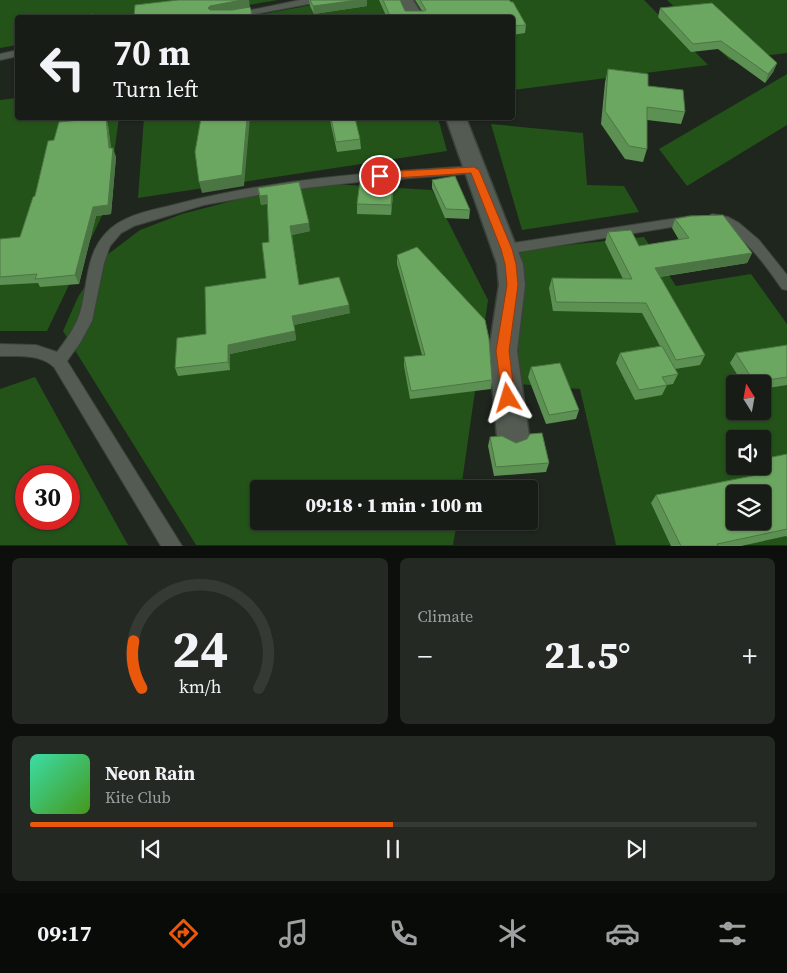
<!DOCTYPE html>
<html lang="en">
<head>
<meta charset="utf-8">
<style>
  :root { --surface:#171c16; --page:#242923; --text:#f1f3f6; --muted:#9ea1a1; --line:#363a35; --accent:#ea580c }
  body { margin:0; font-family:"Source Serif 4",serif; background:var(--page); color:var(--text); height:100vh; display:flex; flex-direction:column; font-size:19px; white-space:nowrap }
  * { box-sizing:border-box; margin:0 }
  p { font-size:16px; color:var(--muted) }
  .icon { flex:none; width:28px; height:28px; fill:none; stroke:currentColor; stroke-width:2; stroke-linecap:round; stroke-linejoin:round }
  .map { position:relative; height:546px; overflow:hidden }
  .panel { display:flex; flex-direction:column; gap:12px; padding:12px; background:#0d0f0c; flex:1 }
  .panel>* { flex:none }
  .hud { position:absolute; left:15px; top:15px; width:500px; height:105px; border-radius:5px; box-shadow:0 1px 4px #0004,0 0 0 1px var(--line); background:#171c16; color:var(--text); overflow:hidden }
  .needle { width:32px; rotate:349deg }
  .buttons { position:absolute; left:726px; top:375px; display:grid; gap:10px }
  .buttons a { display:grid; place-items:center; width:45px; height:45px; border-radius:5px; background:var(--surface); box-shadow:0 1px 4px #0004,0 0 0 1px var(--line); font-size:25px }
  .speed { position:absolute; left:15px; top:465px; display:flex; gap:10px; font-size:25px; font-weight:700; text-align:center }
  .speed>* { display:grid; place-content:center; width:65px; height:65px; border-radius:50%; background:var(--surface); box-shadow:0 1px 4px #0004,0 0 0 1px var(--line); line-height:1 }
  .speed .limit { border:8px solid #d22; background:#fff; color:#111 }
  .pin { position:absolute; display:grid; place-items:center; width:42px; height:42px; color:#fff; margin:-21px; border:2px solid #fff; border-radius:50%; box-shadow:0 1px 5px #0007 }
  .me { position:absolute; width:55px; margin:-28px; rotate:353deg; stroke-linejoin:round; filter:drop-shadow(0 0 4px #0008) }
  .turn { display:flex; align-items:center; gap:18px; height:105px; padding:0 15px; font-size:22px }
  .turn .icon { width:65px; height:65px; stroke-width:2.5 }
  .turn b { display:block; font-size:35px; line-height:42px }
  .big { font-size:38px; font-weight:800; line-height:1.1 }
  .panel .widget { flex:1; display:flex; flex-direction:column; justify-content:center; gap:8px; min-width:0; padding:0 18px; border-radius:8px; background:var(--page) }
  .panel .dial { align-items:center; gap:0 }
  .dial svg { height:130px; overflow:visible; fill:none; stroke:var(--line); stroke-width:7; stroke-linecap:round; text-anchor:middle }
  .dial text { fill:var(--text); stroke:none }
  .song { display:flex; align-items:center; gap:15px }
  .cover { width:60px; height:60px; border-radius:8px; background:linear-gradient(135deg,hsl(160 70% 55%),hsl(100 70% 35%)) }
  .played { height:5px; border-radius:2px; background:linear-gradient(90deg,var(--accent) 50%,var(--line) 50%) }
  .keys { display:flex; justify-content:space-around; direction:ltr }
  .heat { display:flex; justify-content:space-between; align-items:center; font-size:28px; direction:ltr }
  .panel .tiles { flex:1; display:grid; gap:12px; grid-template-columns:1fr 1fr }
  .widget:last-child { grid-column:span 2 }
  .trip { position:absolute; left:250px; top:480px; width:288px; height:50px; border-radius:5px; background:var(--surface); box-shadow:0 1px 4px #0004,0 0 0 1px var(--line); font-weight:800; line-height:50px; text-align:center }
  .tabs { display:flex; height:80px; justify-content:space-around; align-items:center; background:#090b09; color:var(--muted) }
  .tabs .icon { width:35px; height:35px }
  .tabs .selected { color:var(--accent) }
  .tabs b { font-size:22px; color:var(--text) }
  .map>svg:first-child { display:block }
</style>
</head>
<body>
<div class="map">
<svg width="787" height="546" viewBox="0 0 787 546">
  <rect width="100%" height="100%" fill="#1f261e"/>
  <g fill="#235319" fill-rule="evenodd">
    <path d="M0,0H278L177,17L18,18L17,45L0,48Z"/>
    <path d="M340,0H390L398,18H240Z"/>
    <path d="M426,0H644L708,65L513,90L512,18Z"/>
    <path d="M667,0H787V53L730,60Z"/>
    <path d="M787,74V125L687,186L659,149Z"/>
    <path d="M17,98L18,118H119L107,205L47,331H0V100Z"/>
    <path d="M144,118H438L447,151L138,198Z"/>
    <path d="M491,124L583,133L587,185L624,186L639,212L522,230Z"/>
    <path d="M332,184L432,190L488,300L461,489H259V521H457L453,545H196L63,331L78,297L103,258L140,230L182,214L247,197Z"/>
    <path d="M644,237L676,286L751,274L787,324V545H616L580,389L518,384L520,250ZM735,384H762V411H735ZM735,439H762V466H735ZM735,494H762V521H735Z"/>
    <path d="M35,377L128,545H0V389ZM69,476V519H26V476Z"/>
  </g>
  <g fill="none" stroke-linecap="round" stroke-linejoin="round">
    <defs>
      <g id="lane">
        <path d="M300,0H318L314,3L234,18H212Z"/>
        <path d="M18,50V56L0,60V54Z"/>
        <path d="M474,166L478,167L480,170L478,173L358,182L280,191L204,205L134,226L121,233L110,246L104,263L92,321L80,343L67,361L182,546H161L54,367C40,354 19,356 0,356V344L36,345L57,352C66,340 75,328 80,313C88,286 85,254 107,232C123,215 152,210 173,205C272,179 372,172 474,166Z"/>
        <path d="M712,214L728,217L739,223L759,240L787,275V290L782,289C762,260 742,231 707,221L706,218Z"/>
        <path d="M691,216L696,217L697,220L696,223L506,254L501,252L499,249L501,246L506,244Z"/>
      </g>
      <g id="street">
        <path d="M397,0H413L424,18H407Z"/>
        <path d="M446,118H466L523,264L525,285L517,351L529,436L524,446L513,450L502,446L497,436L489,351L499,285L497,264Z"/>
      </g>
    </defs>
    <use href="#lane" stroke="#3c423b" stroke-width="2"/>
    <use href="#street" stroke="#3c423b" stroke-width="3"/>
    <use href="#lane" fill="#535b52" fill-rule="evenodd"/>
    <use href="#street" fill="#535b52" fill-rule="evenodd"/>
  </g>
  <g fill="#5d9053">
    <path d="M309,0H367V6L314,14L310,6Z"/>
    <path d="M379,0H400L405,11H422L415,0H509L526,25L525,33L512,35V18H387Z"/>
    <path d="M660,8L777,63L773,72L765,83L718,49L691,52L658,17Z"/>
    <path d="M608,69L685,112L681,124L647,120V149L643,162L625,159L601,124L605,82Z"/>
    <path d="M106,118L108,125L111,148L116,157L111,214L96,216L79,284L40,287L38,283L0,285V239L20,237L35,196L54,140Z"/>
    <path d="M330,118L360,139L361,149L337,152L331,125Z"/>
    <path d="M432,180L470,210L469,219L445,218L432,188Z"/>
    <path d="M394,184L391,215L357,214V204Z"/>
    <path d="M258,188L310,231L292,235L299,285L350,313L294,325L296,340L230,354V370L178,376L175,368L206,334L266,278L269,242L267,204L261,205Z"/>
    <path d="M675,219L752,253L747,263L660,277L705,355L700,365L675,369L678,374L673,384L667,385L662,395L635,400L616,363L620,353L660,346L642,313L553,311L549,288L552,278L623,279L605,242L608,232L639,246L679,240L672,228Z"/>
    <path d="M397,255L492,380L491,389L410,399L404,366V357L422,355L397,264Z"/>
    <path d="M787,345V385L762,389V384H743L730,363L736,353Z"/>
    <path d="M531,367L579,410L576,419L546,424L528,377Z"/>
    <path d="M490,437L549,463L546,472L494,476L488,446Z"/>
    <path d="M787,454V537L786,536L741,546H671L651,503L656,495L751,476L747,469L749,466H762Z"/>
  </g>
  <g fill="#4c7544">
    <path d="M242,0H249L250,8L212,16L208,8L210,6Z"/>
    <path d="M358,0H367V6L314,14L313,6Z"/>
    <path d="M252,14V18H222Z"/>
    <path d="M777,63L773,72L765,83L768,74Z"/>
    <path d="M106,118L108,125L112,157L109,148Z"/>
    <path d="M247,118H250L244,186L202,193L199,182Z"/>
    <path d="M113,148L116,157L111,214L96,216L79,284L75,275L93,207Z"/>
    <path d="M394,174V184L391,215V205Z"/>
    <path d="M267,195L268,203L261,205L260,196Z"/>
    <path d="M309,223L310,231L292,235L290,226Z"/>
    <path d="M752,253L747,263L652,278L655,268Z"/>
    <path d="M349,305L350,313L293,325L292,316Z"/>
    <path d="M295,331L296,340L230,354V370L228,362V345Z"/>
  </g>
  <g fill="#6ca761" stroke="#4c7544" fill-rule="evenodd">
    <path d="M178,0H242L210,6L208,8L210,10H232L250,7L252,14L222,18H134L135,5Z"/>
    <path d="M310,0H358L313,6Z"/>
    <path d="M383,0H400L405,11H424L426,10L420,0H509L511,2H513L526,25L512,26V18H391Z"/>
    <path d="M712,3L777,63L768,74L721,41L693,44L660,8Z"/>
    <path d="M93,14L94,18H70Z"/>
    <path d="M608,69L648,74V86L683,90L685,112L647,107V149L629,146L605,111Z"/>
    <path d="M102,118H106L109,148H113L108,205L93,207L75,275L35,279L37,274L0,277V239L20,237L33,197L35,196L48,141L54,140L59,122Z"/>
    <path d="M201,118H247L242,175L199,182L195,152Z"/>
    <path d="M331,118H355L360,139L336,142Z"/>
    <path d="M361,173L394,174L391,205L357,204Z"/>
    <path d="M455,176L470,210L446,209L432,180Z"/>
    <path d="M299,182L309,223L290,226L299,285L339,277L349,305L292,316L295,331L228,345V362L175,368L177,338L206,334L205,287L266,278L262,243L269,242L267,195L260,196L258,188Z"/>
    <path d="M723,215L752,253L655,268L705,355L676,360L646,303L556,302L552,278L632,279L608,232L631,230L639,246L689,238L675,219L691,216Z"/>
    <path d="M417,247L485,320L489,339L492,380L411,391L404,357L425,355L397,255Z"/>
    <path d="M787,345V377L754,382L736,353Z"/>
    <path d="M662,346L678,374L662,377L667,385L639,390L620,353Z"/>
    <path d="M560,363L579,410L549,415L531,367Z"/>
    <path d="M542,433L549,463L496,467L490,437L502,436L516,443L527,439L530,434Z"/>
    <path d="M787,454V529L717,544L718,546H681L656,495L762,474L757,466H762V459ZM735,494H762V521H735Z"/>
  </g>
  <path fill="#ea580c" stroke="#983908" d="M474,167L479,170L512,249L516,264L518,285L509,351L515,398L513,402L508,404L504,402L502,398L496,351L507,285L505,264L501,249L471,173L380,179L375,176L380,172Z"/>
</svg>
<div class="buttons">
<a><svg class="needle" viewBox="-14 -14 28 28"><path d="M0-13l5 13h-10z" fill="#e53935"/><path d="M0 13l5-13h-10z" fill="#9ea1a1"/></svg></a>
<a><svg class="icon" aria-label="sound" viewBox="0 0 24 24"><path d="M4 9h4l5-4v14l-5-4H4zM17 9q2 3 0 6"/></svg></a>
<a><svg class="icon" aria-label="layers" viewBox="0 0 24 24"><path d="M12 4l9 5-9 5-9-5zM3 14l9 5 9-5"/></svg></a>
</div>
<div class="speed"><div class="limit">30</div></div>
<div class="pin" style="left:380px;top:176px;background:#d93025"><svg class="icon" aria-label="arrive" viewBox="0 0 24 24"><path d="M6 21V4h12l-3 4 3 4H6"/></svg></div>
<svg class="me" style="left:508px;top:398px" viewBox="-20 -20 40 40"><path d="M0-17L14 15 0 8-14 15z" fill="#ea580c" stroke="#fff" stroke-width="4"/></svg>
<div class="trip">09:18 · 1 min · 100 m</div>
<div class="hud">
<div class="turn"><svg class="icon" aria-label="left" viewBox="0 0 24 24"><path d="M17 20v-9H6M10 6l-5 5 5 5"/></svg><div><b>70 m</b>Turn left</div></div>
</div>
</div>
<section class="panel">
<div class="tiles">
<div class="widget dial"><svg viewBox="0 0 100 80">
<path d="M14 69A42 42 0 1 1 86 69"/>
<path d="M14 69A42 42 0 0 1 9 40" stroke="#ea580c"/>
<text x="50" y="56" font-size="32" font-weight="700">24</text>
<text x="50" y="72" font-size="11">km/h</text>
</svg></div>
<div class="widget"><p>Climate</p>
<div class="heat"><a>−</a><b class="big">21.5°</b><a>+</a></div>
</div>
<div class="widget">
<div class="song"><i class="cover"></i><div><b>Neon Rain</b><p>Kite Club</p></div></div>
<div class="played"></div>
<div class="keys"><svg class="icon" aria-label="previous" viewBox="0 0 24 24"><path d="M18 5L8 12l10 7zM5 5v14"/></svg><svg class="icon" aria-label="pause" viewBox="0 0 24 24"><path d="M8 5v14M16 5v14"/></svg><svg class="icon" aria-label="next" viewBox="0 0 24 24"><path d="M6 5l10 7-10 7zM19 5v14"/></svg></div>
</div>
</div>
</section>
<nav class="tabs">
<b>09:17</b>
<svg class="icon selected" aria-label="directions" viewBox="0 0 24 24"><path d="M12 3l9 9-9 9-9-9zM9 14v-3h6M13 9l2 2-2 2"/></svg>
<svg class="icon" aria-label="music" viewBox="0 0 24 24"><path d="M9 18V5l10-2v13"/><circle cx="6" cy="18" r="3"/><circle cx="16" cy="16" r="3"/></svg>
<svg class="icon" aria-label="phone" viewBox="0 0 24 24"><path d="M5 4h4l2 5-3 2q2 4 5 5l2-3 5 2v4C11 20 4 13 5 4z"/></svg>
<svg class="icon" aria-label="climate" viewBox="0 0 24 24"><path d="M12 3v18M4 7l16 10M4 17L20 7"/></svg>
<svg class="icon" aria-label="car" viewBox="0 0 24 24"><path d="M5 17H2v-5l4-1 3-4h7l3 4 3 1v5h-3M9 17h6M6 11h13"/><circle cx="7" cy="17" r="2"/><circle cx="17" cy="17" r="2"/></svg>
<svg class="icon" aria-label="filters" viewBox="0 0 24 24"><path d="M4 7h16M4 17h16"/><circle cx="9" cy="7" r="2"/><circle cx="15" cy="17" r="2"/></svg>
</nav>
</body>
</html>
